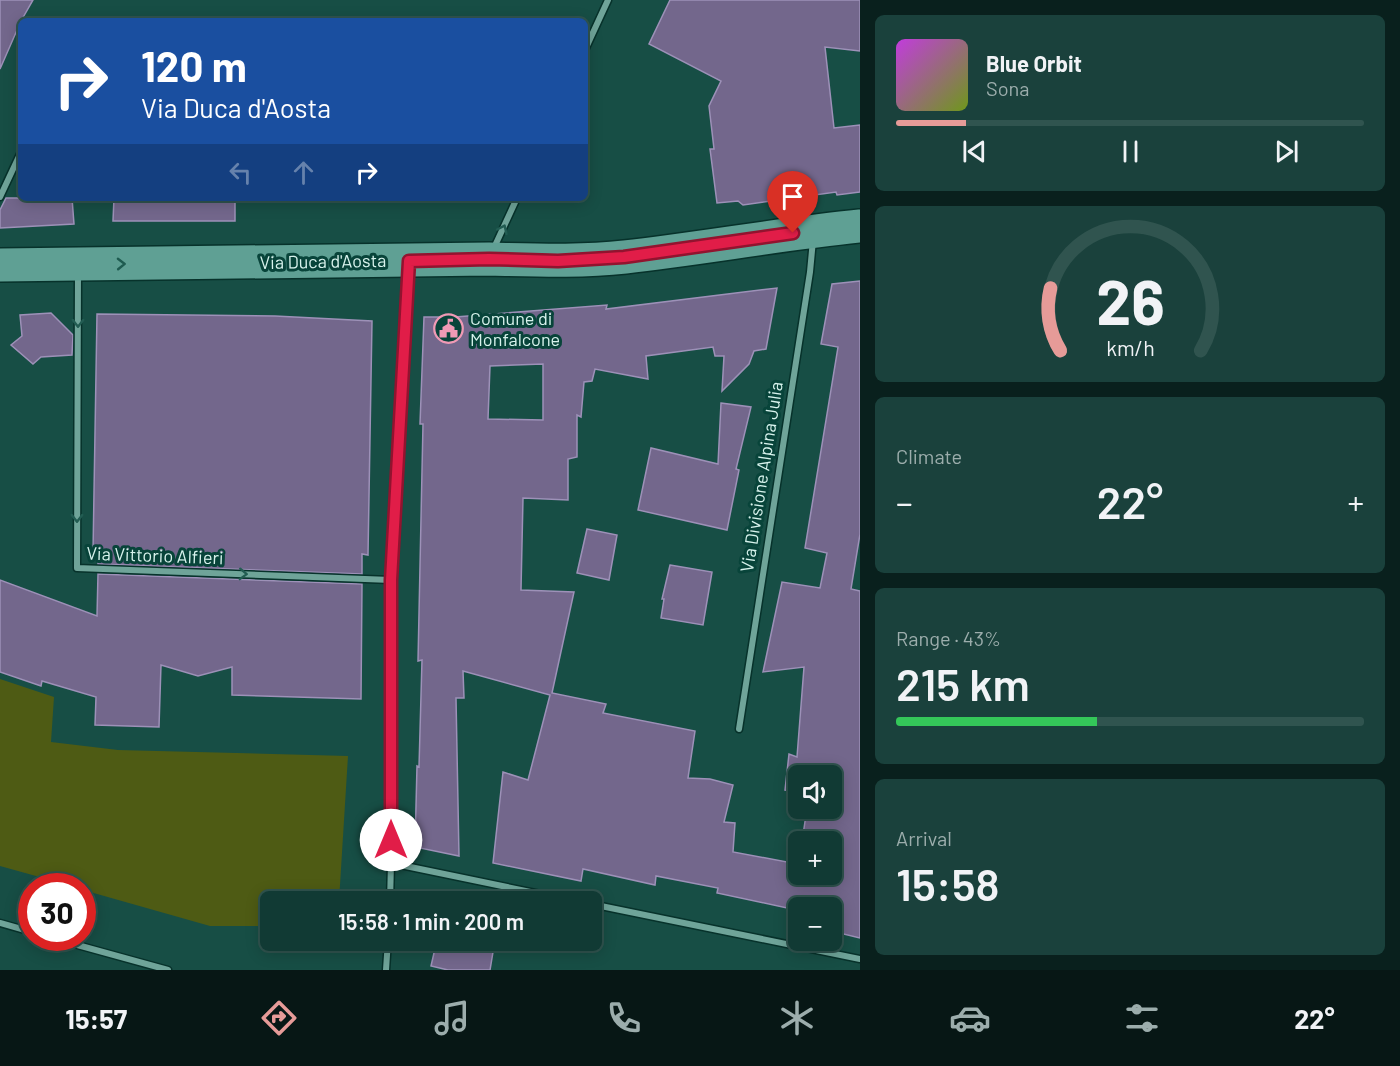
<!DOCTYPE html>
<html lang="en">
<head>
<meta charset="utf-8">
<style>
  :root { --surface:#113a34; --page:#1a413c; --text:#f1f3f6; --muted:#9cadac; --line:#30544f; --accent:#e69b98 }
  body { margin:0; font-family:Barlow,sans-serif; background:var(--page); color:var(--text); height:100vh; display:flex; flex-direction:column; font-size:22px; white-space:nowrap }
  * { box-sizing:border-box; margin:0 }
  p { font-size:20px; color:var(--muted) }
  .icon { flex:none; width:33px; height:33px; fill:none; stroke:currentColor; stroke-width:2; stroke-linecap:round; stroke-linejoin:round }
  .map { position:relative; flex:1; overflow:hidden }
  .drawer { display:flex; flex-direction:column; gap:15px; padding:15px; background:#09201d; width:540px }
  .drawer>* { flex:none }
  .banner { position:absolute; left:18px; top:18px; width:570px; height:183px; border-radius:9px; box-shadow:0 3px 15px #0003,0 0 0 2px var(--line); background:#1a4fa0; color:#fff; overflow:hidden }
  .buttons { position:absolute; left:788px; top:765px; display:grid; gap:12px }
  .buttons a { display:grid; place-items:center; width:54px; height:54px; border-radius:9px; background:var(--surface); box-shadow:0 3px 15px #0003,0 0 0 2px var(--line); font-size:30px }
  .speed { position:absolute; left:18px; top:873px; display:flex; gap:12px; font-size:30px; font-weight:700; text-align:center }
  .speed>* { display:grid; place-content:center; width:78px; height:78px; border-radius:50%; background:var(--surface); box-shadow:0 3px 15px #0003,0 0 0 2px var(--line); line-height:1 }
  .speed .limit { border:9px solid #d22; background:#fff; color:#111 }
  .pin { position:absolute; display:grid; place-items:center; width:51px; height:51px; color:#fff; margin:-62px -26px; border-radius:50% 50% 50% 0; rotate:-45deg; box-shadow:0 0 6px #0007 }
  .pin .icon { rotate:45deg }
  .me { position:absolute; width:66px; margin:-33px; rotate:0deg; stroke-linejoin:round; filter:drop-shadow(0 0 4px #0008) }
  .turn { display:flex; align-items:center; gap:21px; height:126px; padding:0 24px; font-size:27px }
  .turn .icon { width:78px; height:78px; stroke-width:2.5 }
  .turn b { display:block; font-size:42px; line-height:51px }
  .lanes { display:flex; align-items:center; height:57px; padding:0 24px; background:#0003; justify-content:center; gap:30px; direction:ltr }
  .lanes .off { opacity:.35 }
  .big { font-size:45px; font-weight:600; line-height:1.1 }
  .drawer .tile { flex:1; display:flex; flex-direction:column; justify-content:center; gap:9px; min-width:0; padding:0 21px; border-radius:9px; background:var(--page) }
  .drawer .dial { align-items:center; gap:0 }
  .dial svg { height:156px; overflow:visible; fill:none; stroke:var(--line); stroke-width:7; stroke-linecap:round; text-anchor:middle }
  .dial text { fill:var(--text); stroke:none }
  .song { display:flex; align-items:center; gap:18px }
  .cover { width:72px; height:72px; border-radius:9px; background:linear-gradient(135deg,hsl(290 70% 55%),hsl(80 70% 35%)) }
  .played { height:6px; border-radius:3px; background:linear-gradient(90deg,var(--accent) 15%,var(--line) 15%) }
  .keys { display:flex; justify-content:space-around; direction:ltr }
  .heat { display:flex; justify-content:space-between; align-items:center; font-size:33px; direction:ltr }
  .charge { height:9px; border-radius:4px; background:linear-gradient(90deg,#34c759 43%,var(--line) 0) }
  .trip { position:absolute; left:260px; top:891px; width:342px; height:60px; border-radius:9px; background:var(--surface); box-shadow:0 3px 15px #0003,0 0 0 2px var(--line); font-weight:600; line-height:60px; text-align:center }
  .dock { display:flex; height:96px; justify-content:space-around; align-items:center; background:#071715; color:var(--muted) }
  .dock .icon { width:42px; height:42px }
  .dock .on { color:var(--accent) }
  .dock b { font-size:27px; color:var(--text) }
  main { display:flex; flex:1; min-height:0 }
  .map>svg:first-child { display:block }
</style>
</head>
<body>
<main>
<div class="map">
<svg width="860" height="970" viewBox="0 0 860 970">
  <rect width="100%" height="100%" fill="#174e45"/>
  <path fill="#4e5b14" d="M0,679L54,697L51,742L118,750L348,756L339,901L270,902V926H210L83,890L82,886H72L0,866Z"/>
  <g fill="#73678c" stroke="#9d91b8" stroke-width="1.5" fill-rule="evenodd">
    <path d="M0,0H33L21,21L0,69Z"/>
    <path d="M670,0H860V51L825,47L834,128L860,125V192L837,195L836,192L743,205L738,201L717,203L710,149H714L709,106L721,81L649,44Z"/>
    <path d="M6,198H72L74,224L0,228V210Z"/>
    <path d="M114,198H235V221H113Z"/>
    <path d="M860,281V534L851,589L860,591V938L831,931V908H798V924L788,922L792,909L717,893L718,888L656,876L655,885L583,869L581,881L493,863L503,772L528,780L550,695L463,671L464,698H456L459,856L415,847L417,766L419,767L422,660L418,661L423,424H420L424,317H455L607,305L606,309L777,288L766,349L754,351L749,364L722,391L724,356H715L713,347L646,356L648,379L595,369L592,381L584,382L581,417L577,415V457L568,459V500L523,498L521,590L574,592L552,693L606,704L603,713L695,731L688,778L710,779L733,785L724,822L735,823L733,852L798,864V874H831V842H802L807,808H831V776H798V792L785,790L789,754L797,757L804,667L763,672L782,582L820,588L827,553L805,548L838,347L821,344L832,284ZM543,364V420L488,419L490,366Z"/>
    <path d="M51,313L73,335L72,355L41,357L33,364L11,345L22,336L20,315Z"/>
    <path d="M97,314L275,316L372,321L368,555L362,554V574L98,564V553L93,552Z"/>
    <path d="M721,403L751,407L736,469L739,470L727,530L638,510L651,448L718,464Z"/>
    <path d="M587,529L617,535L609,580L577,573Z"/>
    <path d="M670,565L712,572L703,625L661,618L664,599H662Z"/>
    <path d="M98,574L362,584L361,699L232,695V667L198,676L161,665L159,727L95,725L96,697L42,681L41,686L0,672V580L97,616Z"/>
    <path d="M437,940H495L490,970H448L431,966Z"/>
  </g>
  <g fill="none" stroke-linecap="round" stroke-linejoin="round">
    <defs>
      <g id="street">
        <path d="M585,50L608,0"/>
        <path d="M0,197L21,152"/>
        <path d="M493,250L517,198"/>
        <path d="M78,274L77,568L391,580"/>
        <path d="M739,729L810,272L813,240"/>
        <path d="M391,863L579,902"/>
        <path d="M390,902L391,863V580L408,270"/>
        <path d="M591,904L860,959"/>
        <path d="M0,923L32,932"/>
        <path d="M52,938L168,970"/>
        <path d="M386,970L388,940"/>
      </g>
      <path id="secondary" d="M0,265L489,259C534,260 580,262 625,257C704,248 781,234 860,226"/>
    </defs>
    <use href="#street" stroke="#07322b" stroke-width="9"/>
    <use href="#secondary" stroke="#07322b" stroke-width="36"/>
    <use href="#street" stroke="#6fa499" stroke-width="6"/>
    <use href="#secondary" stroke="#5fa094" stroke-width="33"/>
  </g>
  <defs><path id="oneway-chevron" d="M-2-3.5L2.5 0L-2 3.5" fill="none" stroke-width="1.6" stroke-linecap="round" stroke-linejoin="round" transform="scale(1.5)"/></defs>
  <g stroke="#225c52">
    <use href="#oneway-chevron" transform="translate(503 229) rotate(-65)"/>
    <use href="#oneway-chevron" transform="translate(78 323) rotate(90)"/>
    <use href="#oneway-chevron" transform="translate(77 518) rotate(90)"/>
    <use href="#oneway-chevron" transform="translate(243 574) rotate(2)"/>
  </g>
  <use stroke="#1e5b50" href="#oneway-chevron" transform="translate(121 264) rotate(-1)"/>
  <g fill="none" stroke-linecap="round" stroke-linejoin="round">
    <defs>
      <path id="route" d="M391,840V580L409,261L489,259L558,261L624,257L793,233"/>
    </defs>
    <use href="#route" stroke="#92132f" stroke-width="15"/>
    <use href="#route" stroke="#e11d48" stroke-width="10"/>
  </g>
  <defs>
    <symbol id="civic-ring" viewBox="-11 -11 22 22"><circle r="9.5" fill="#08443a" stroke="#f09ab5" stroke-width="1.5"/><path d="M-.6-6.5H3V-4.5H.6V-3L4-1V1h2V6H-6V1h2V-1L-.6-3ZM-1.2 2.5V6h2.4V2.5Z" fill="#f09ab5"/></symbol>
  </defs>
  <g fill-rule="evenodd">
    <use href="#civic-ring" x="432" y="312" width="33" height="33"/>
  </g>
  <g text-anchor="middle" stroke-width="6" stroke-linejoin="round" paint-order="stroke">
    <g font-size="18" fill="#d8f3ed" stroke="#08443a">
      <text transform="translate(323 262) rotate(-1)" y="6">Via Duca d'Aosta</text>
      <text transform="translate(762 477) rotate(-81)" y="6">Via Divisione Alpina Julia</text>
      <text transform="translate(155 556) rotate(2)" y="6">Via Vittorio Alfieri</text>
    </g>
    <g font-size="18" fill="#d8f3ed" stroke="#08443a" text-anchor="start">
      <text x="470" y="325">Comune di<tspan x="470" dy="21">Monfalcone</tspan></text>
    </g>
  </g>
</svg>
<div class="buttons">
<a><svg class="icon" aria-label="sound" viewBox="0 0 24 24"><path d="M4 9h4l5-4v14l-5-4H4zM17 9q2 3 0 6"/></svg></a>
<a>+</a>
<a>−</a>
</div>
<div class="speed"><div class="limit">30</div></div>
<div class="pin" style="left:793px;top:233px;background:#d93025"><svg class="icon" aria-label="arrive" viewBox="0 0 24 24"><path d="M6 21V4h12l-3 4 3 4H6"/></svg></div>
<svg class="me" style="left:391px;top:840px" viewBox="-20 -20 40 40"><circle r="19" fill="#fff"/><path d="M0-13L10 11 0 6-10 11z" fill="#e11d48"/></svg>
<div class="trip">15:58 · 1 min · 200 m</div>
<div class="banner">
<div class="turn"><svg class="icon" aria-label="right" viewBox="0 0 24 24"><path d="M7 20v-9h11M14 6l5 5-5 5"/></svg><div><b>120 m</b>Via Duca d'Aosta</div></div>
<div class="lanes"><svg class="icon off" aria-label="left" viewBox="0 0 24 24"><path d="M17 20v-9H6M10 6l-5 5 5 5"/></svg><svg class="icon off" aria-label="ahead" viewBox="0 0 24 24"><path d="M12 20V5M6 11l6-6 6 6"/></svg><svg class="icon" aria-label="right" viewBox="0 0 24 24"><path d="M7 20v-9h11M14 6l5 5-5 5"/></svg></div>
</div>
</div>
<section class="drawer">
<div class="tile">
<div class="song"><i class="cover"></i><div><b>Blue Orbit</b><p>Sona</p></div></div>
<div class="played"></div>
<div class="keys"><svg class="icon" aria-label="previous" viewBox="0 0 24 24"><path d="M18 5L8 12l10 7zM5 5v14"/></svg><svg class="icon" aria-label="pause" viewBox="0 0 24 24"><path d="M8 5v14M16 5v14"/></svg><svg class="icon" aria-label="next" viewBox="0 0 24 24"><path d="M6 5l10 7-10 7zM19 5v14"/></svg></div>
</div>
<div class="tile dial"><svg viewBox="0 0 100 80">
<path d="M14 69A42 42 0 1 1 86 69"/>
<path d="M14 69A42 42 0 0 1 9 37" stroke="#e69b98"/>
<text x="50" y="56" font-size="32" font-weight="700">26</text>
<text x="50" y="72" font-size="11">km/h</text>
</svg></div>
<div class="tile"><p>Climate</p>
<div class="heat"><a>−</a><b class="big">22°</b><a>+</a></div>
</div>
<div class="tile"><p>Range · 43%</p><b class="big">215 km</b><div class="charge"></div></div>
<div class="tile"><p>Arrival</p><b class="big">15:58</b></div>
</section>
</main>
<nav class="dock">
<b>15:57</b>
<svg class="icon on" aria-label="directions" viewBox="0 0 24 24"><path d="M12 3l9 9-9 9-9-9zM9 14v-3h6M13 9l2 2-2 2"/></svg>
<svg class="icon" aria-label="music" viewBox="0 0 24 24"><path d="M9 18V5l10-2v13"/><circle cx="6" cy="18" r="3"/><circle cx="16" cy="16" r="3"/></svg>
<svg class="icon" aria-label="phone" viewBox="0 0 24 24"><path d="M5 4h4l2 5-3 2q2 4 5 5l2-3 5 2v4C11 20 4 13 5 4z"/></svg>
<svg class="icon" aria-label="climate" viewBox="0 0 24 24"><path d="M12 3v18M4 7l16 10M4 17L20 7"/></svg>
<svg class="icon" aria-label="car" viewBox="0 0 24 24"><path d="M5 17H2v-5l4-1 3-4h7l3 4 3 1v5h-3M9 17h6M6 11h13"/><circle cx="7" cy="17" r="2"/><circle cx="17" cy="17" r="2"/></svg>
<svg class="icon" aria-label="filters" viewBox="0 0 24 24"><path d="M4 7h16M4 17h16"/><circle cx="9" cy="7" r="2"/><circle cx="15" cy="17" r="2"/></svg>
<b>22°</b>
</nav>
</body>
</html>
